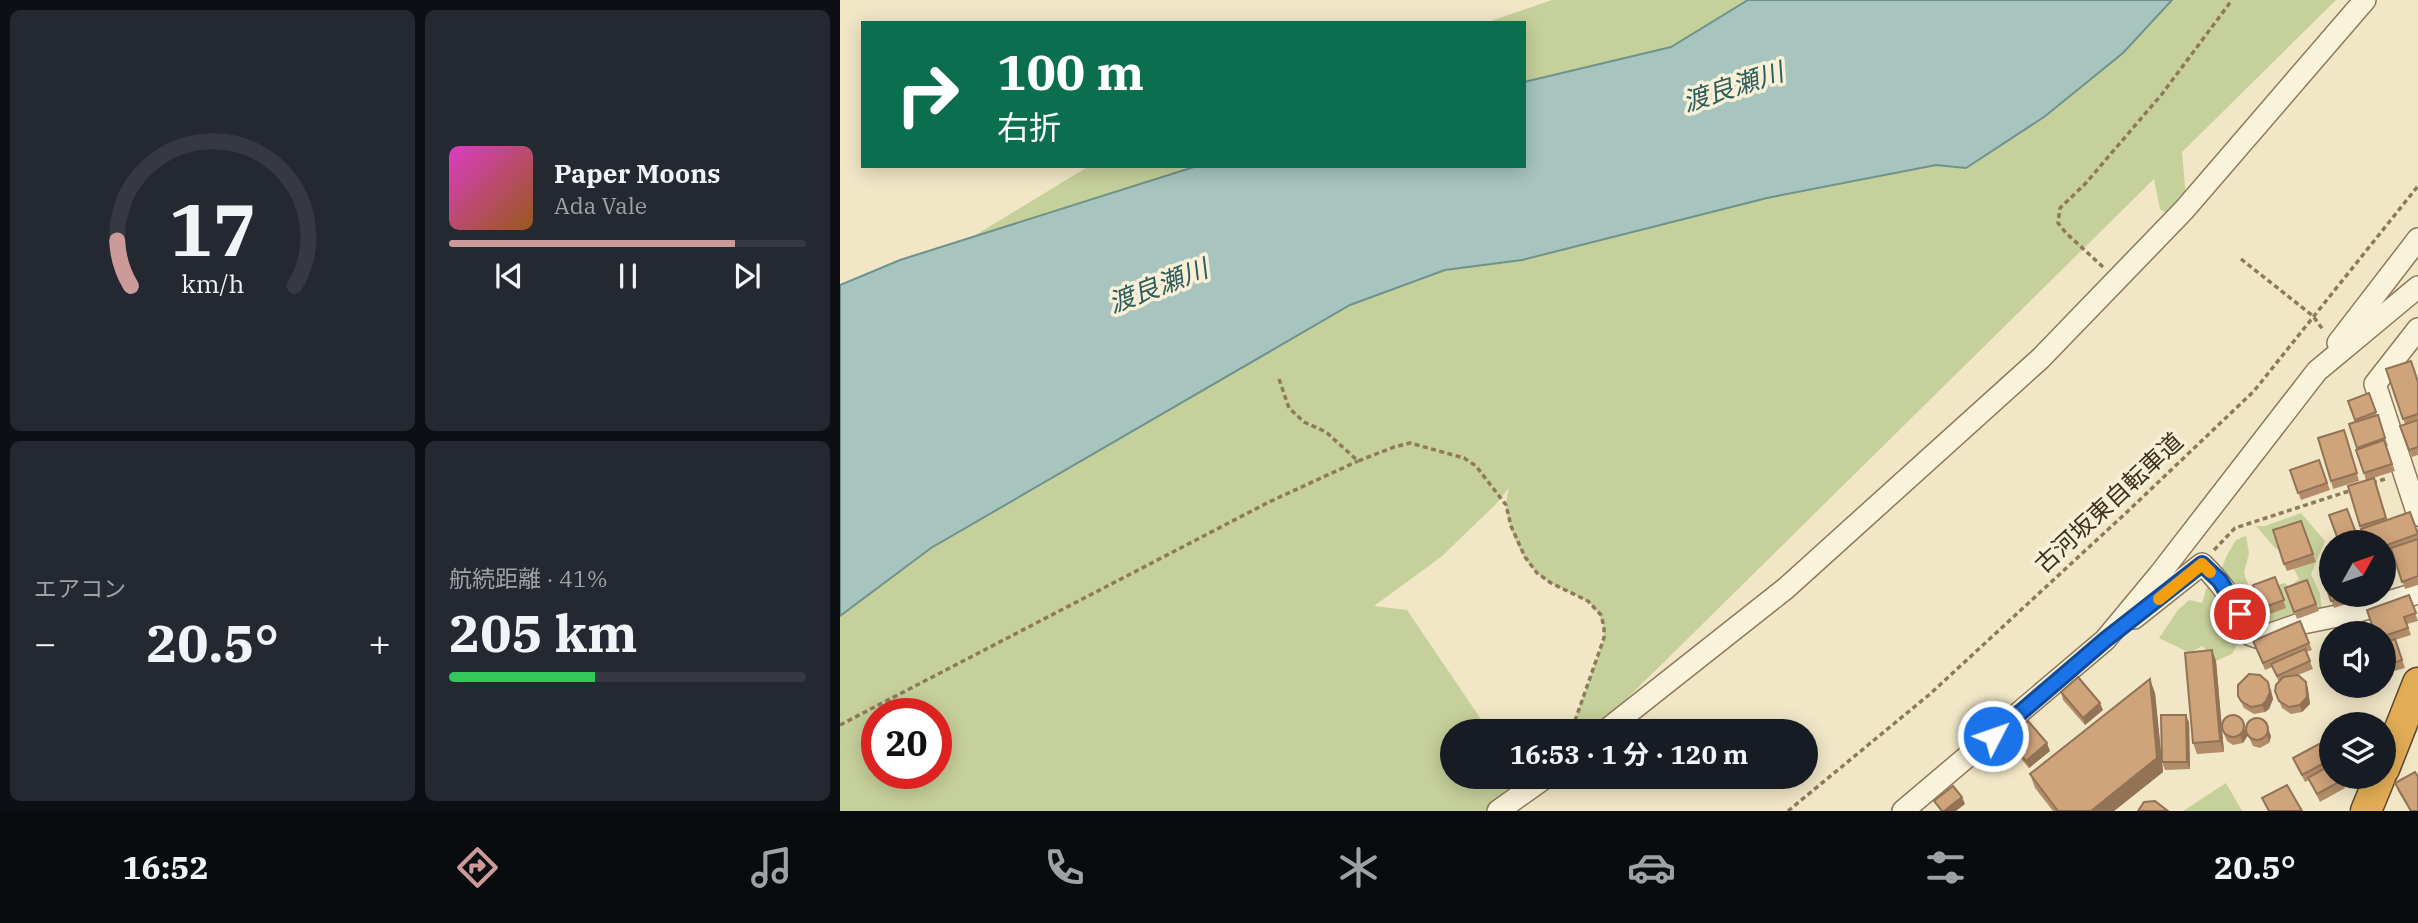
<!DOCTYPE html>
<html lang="ja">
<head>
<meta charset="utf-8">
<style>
  :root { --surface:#171b24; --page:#242831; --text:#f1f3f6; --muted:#9ea1a6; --line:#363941; --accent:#cc9b99 }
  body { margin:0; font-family:"IBM Plex Serif","Noto Sans JP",serif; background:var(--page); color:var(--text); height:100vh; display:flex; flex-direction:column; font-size:26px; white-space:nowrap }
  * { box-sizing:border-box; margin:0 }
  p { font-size:23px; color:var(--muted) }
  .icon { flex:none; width:38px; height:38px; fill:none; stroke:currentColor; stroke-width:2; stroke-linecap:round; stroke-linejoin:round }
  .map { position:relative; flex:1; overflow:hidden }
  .panel { display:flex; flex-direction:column; gap:10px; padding:10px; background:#0d0f14; width:840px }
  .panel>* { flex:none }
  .guide { position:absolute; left:21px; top:21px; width:665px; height:147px; border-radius:0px; box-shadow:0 4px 18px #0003; background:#0b6e4f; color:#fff; overflow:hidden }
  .needle { width:46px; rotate:50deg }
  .controls { position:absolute; left:1479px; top:530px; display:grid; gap:14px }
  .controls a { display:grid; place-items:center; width:77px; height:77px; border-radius:50%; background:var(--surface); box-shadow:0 4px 18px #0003; font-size:35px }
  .speed { position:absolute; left:21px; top:698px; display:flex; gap:14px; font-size:35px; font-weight:700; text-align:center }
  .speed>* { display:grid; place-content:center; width:91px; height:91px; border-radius:50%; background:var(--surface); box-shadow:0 4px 18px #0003; line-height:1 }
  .speed .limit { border:10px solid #d22; background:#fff; color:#111 }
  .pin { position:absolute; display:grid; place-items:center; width:60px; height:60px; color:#fff; margin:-30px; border:4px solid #fff; border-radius:50%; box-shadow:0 2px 7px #0007 }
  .me { position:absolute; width:77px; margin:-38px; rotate:49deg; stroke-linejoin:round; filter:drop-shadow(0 0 5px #0008) }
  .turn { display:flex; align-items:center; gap:24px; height:147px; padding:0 21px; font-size:32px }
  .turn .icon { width:91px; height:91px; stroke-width:2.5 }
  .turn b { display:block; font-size:49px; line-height:60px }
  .big { font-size:52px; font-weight:700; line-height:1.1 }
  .panel .widget { flex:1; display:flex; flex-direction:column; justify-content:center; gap:10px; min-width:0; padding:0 24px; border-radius:10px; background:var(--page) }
  .panel .dial { align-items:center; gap:0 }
  .dial svg { height:182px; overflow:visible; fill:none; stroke:var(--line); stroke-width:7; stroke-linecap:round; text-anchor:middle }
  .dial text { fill:var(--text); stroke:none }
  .song { display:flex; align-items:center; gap:21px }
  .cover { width:84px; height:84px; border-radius:10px; background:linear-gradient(135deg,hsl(310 70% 55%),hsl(30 70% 35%)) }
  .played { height:7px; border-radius:4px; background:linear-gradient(90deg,var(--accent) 80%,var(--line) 80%) }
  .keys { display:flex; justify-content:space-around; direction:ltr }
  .heat { display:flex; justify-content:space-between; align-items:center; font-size:38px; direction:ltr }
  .charge { height:10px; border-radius:5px; background:linear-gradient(90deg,#34c759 41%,var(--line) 0) }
  .panel .tiles { flex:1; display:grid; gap:10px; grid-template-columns:repeat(2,1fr) }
  .trip { position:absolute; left:600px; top:719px; width:378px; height:70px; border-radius:35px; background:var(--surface); box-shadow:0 4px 18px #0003; font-weight:700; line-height:70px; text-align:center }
  .menu { display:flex; height:112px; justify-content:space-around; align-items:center; background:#090b0e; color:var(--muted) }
  .menu .icon { width:49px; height:49px }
  .menu .current { color:var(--accent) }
  .menu b { font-size:32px; color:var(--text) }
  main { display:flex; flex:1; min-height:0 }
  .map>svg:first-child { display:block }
</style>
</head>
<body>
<main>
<section class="panel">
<div class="tiles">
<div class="widget dial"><svg viewBox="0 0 100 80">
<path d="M14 69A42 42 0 1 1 86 69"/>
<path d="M14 69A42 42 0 0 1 8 49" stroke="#cc9b99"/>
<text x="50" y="56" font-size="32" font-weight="700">17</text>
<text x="50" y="72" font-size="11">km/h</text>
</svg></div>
<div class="widget">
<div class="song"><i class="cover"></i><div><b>Paper Moons</b><p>Ada Vale</p></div></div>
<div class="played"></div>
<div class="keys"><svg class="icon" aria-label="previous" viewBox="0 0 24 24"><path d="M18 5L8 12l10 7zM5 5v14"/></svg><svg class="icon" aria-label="pause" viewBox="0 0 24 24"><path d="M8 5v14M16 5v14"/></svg><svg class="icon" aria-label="next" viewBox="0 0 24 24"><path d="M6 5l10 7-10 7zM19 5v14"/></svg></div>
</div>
<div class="widget"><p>エアコン</p>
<div class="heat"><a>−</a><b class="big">20.5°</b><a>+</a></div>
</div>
<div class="widget"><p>航続距離 · 41%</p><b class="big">205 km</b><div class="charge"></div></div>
</div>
</section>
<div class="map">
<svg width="1578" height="811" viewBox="0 0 1578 811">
  <rect width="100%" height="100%" fill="#f1e7c7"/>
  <g fill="#c6d09a" fill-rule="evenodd">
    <path d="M712,0H908L831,47L684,82V23H645Z"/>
    <path d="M1332,0H1496L1342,152L1346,196L1329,215L1320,209L1314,179L754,731H731L764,638C766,594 724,597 698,574C682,560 667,526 666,504C666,499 668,493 669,488L655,505L601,557L534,606L567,610L649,731L612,732V777H708L674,811H0V616L91,548L510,305L605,270L682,260L927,198L1096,165L1126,168L1204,117L1283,53ZM37,714H96V774H37Z"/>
    <path d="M249,166H357L129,239Z"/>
    <path d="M1461,513L1485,541L1471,574L1480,594L1482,609L1401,637L1392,654L1376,661L1362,646L1350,653L1319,638L1338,610L1349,600L1362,603L1368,583L1381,570L1387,555L1396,540L1406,536L1409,553L1404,573L1409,587L1424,589L1445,583L1449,587L1459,579L1448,557L1434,547L1416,526H1425Z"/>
    <path d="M1386,783L1402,811H1343Z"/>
  </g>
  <path fill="#a8c4be" stroke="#6e938c" stroke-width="2" d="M908,0H1332L1283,53L1204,117L1126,168L1096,165L927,198L682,260L605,270L510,305L91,548L0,616V285L60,260L357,166H684V82L831,47Z"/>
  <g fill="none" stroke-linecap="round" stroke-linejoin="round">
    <defs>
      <g id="minor">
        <path d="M1578,329L1535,384L1578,515"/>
        <path d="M1498,343L1578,239"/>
        <path d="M1294,618L1362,564C1385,586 1396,606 1411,635L1420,638L1463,623L1512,613L1578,593"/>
        <path d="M764,732L945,589L1201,358L1344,210L1525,0"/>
        <path d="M658,811L706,777"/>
        <path d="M1063,811L1265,640L1319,575L1477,371L1578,287"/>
      </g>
      <g id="highway">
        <path d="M1544,769L1578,683"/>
        <path d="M1526,811L1540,777"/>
      </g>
    </defs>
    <use href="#minor" stroke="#8e795b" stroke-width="24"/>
    <use href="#highway" stroke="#5b472f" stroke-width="33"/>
    <g stroke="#8e795b" stroke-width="3.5" stroke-dasharray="5 3.5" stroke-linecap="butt">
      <path d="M1401,259L1473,316L1484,331"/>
      <path d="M1263,267L1226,233L1218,223L1220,208L1245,184L1322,94L1392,0"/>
      <path d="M439,379L449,408L464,422L486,432L518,461L554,447L570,443L624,458L636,466L666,505L671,526L685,557L697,573L711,583L748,601L761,615L764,627V638L731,732"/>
      <path d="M1532,483L1548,478"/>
      <path d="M1374,550L1395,528L1512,490"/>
      <path d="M0,725L429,502L518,461"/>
      <path d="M948,811L1090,694L1287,512L1414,391L1578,186"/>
    </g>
    <use href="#minor" stroke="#faf3db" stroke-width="21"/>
    <use href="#highway" stroke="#e2ad55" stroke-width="30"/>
  </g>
  <g fill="#b38d6a">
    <path d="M1546,369L1578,382V455L1572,457L1560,426L1565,424Z"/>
    <path d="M1529,393L1548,446H1546L1555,471L1530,479L1534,478L1547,520L1578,533V585L1565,589L1552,552L1544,555V542H1526L1520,526L1526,480L1517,448L1516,422L1508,401Z"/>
    <path d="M1507,438L1519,481L1493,489L1491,481Z"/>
    <path d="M1479,460L1490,490L1461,500L1450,470Z"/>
    <path d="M1461,521L1476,562L1447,571L1444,564Z"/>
    <path d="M1480,568L1510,595L1512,602L1494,608Z"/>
    <path d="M1435,577L1446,608L1425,616L1413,585Z"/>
    <path d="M1467,580L1479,611L1457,619L1445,588Z"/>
    <path d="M1515,595H1531L1516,600Z"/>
    <path d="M1569,595L1578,621L1567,624L1571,635L1555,640L1565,668L1547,673L1544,663V634Z"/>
    <path d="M1469,643L1472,650L1466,652L1473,669L1458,675L1466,682L1468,689L1470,704L1462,712L1451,714L1442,708L1435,691L1439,682L1432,667L1425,670L1416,649Z"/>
    <path d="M1372,650L1376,661L1384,752L1357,754L1353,743Z"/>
    <path d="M1431,689L1433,699L1429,709L1425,712L1414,714L1404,708L1398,696Z"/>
    <path d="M1221,692L1263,710L1245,725L1223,700Z"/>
    <path d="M1315,693L1323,772L1274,811H1213L1195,788L1190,774Z"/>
    <path d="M1349,722L1350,769L1325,770L1322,762Z"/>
    <path d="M1406,729L1431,736L1429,743L1420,748L1413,746L1408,735L1403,743L1393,745L1387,741L1384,734Z"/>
    <path d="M1168,738L1210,751L1189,768L1170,746Z"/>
    <path d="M1453,758L1488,761L1490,766L1503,780L1505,788L1480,802L1469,780L1465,782Z"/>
    <path d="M1555,783L1578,811H1570L1558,791Z"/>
  </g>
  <g fill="#927356">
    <path d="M1372,650L1376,661L1384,752L1380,741Z"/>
    <path d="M1310,679L1315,693L1323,772L1274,811H1251Z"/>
    <path d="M1428,682L1433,699L1429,709L1425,712L1422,705Z"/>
    <path d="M1466,682L1468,689L1470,704L1462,712L1460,705Z"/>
    <path d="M1260,703L1263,710L1245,725L1243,718Z"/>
    <path d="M1346,715L1349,722L1350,769L1347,762Z"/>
    <path d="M1405,728L1408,735L1403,743L1400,735Z"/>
    <path d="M1428,728L1431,736L1429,743L1427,735Z"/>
    <path d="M1207,743L1210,751L1189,768L1186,761Z"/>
    <path d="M1122,797L1125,804L1116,811H1104Z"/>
  </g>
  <g fill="#d0a47b" stroke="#927356" stroke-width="2">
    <path d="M1571,361L1578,382V414L1563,419L1546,369Z"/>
    <path d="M1529,393L1536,412L1515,420L1508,401Z"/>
    <path d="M1538,415L1545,438L1517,448L1509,424Z"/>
    <path d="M1578,420V447L1569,450L1560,426Z"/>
    <path d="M1504,430L1517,473L1491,481L1478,438Z"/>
    <path d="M1544,440L1552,464L1524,473L1516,450Z"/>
    <path d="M1479,460L1487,483L1458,493L1450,470Z"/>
    <path d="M1534,478L1546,518L1520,526L1508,486Z"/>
    <path d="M1507,509L1519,541L1515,542H1499L1489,515Z"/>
    <path d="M1570,512L1578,534L1544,546V542H1526L1521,529Z"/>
    <path d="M1461,521L1473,554L1444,564L1433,530Z"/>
    <path d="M1578,539V576L1562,582L1551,548Z"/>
    <path d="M1491,565V595H1508L1491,601L1480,568Z"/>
    <path d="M1435,577L1444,600L1422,608L1413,585Z"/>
    <path d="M1467,580L1476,604L1454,612L1445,588Z"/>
    <path d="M1569,595L1576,613L1564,617L1568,628L1544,636V634H1535L1527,610Z"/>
    <path d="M1460,621L1469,643L1423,663L1413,641Z"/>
    <path d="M1555,639L1562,660L1545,666L1544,663V643Z"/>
    <path d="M1465,649L1470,661L1437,676L1431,664Z"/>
    <path d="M1372,650L1380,741L1353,743L1345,653Z"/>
    <path d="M1409,674L1420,675L1428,682L1430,692L1426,701L1422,705L1411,707L1401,701L1398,696V685Z"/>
    <path d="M1458,675L1466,682L1467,697L1460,705L1449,707L1439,701L1435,691L1436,685L1443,677Z"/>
    <path d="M1238,677L1260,703L1243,718L1221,692Z"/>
    <path d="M1310,679L1317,758L1251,811H1218L1190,774Z"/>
    <circle cx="1393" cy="726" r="11"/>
    <path d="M1321,715H1346L1347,762H1322Z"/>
    <circle cx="1417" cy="729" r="11"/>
    <path d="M1188,721L1207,743L1186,761L1168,738Z"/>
    <path d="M1479,744L1488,761L1462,775L1453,758Z"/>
    <path d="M1491,765V777H1501L1503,780L1477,794L1468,778Z"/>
    <path d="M1575,772L1578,777V811H1571L1555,783Z"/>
    <path d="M1447,785L1462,811H1429L1422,798Z"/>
    <path d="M1113,786L1122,797L1104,811H1102L1094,801Z"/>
    <path d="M1315,801L1328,811H1298L1304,802Z"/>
  </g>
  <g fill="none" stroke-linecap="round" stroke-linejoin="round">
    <defs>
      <path id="route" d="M1153,736L1265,640L1362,564L1380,581L1400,614"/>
    </defs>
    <use href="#route" stroke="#114b97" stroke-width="18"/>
    <use href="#route" stroke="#1a73e8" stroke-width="12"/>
    <path stroke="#f59e0b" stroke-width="12" d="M1319,599L1362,564L1370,572"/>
  </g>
  <g text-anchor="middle" stroke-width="7" stroke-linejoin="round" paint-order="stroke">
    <g font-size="24" fill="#3d301f" stroke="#f7f0d7">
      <text transform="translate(1269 503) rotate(-43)" y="8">古河坂東自転車道</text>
    </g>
    <g font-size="26" font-style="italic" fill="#2e5d5d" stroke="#f7f0d7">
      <text transform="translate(893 87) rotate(-18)" y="9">渡良瀬川</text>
      <text transform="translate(318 286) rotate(-21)" y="9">渡良瀬川</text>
    </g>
  </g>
</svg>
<div class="controls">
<a><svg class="needle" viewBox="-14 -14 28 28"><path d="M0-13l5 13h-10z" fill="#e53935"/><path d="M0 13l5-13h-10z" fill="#9ea1a6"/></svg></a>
<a><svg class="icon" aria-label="sound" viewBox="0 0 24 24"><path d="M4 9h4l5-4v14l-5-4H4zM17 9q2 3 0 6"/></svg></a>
<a><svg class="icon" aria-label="layers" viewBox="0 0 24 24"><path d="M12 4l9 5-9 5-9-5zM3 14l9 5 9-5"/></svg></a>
</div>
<div class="speed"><div class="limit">20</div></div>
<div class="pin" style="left:1400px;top:614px;background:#d93025"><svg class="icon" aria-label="arrive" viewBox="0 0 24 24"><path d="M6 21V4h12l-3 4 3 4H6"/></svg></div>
<svg class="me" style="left:1153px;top:736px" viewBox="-20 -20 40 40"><circle r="17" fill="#1a73e8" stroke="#fff" stroke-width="3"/><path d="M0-11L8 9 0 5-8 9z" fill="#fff"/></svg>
<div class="trip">16:53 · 1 分 · 120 m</div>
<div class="guide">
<div class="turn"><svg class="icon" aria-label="right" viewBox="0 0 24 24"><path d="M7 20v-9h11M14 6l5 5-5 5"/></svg><div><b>100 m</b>右折</div></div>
</div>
</div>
</main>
<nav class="menu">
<b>16:52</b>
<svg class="icon current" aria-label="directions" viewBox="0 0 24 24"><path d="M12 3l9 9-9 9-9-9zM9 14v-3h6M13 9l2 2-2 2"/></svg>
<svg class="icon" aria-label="music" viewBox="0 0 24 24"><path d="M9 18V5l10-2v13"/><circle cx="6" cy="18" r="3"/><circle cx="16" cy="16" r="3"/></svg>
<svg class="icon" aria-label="phone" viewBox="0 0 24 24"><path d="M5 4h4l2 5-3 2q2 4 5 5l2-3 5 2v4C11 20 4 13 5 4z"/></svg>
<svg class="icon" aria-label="climate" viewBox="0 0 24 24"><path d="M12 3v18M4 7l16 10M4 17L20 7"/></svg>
<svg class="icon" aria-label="car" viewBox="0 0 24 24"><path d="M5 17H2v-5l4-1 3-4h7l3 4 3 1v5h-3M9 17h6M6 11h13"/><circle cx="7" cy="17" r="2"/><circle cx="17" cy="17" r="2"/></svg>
<svg class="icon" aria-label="filters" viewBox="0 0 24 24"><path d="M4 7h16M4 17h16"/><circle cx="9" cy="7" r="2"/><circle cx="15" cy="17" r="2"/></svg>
<b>20.5°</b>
</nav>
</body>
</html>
